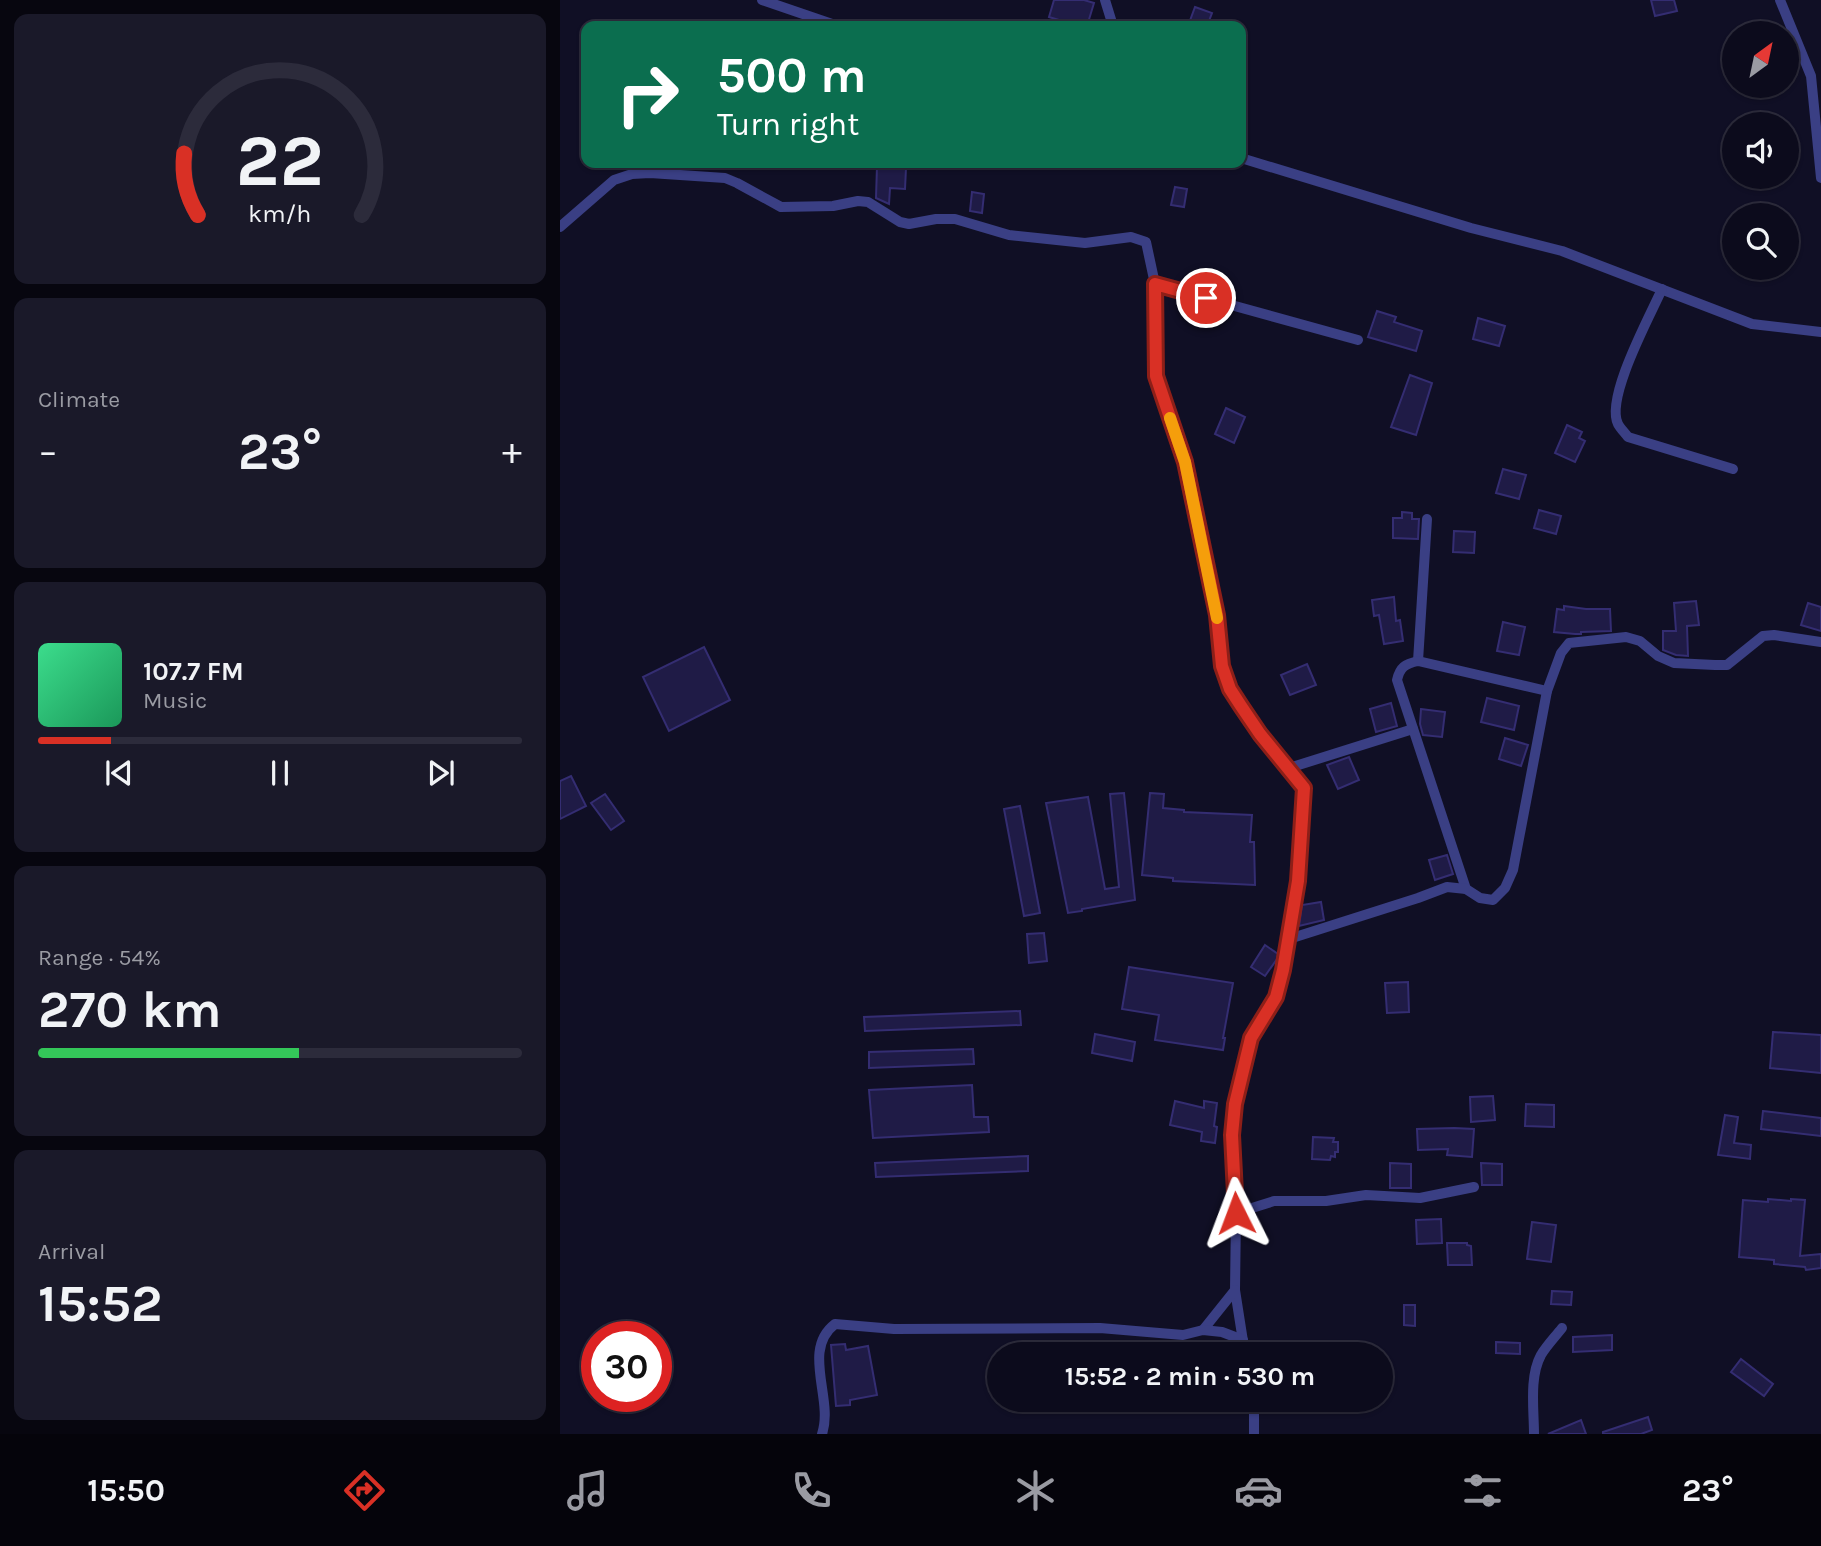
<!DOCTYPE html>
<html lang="en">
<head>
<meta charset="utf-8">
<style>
  :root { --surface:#0c0b1c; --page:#1a1929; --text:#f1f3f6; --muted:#9a9ba3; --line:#2c2b3b; --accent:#d93025 }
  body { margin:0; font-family:Karla,sans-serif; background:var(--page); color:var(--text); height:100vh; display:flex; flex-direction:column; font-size:26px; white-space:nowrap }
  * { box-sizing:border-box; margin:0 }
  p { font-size:23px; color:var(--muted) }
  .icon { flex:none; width:38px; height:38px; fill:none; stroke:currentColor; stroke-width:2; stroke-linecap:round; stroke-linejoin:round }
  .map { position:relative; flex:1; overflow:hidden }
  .details { display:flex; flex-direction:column; gap:14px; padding:14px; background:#07060f; width:560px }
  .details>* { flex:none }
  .top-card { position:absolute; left:21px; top:21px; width:665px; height:147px; border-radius:14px; box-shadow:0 2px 5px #0004,0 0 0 2px var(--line); background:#0b6e4f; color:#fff; overflow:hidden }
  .needle { width:46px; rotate:33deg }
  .tools { position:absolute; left:1162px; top:21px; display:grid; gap:14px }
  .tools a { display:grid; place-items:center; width:77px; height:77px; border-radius:50%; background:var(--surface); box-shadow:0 2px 5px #0004,0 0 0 2px var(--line); font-size:35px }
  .speed { position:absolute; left:21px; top:1321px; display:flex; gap:14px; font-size:35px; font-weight:700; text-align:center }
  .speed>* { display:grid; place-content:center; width:91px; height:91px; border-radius:50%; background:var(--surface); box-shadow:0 2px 5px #0004,0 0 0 2px var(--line); line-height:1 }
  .speed .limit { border:10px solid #d22; background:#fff; color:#111 }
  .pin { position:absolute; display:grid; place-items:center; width:60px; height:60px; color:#fff; margin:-30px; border:4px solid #fff; border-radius:50%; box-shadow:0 2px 7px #0007 }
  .me { position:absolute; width:77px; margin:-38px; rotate:357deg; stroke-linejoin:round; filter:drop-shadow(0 0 5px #0008) }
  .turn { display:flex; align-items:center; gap:24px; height:147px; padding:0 21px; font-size:32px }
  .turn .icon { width:91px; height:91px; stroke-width:2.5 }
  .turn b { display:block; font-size:49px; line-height:60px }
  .big { font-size:52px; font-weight:700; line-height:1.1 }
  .details .tile { flex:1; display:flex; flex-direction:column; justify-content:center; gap:10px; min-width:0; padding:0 24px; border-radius:14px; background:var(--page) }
  .details .dial { align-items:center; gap:0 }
  .dial svg { height:182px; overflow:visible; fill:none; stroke:var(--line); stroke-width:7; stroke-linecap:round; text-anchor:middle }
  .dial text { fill:var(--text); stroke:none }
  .song { display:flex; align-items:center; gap:21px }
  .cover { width:84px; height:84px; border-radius:10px; background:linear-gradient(135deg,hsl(150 70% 55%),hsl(150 70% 35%)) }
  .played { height:7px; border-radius:4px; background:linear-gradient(90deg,var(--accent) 15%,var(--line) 15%) }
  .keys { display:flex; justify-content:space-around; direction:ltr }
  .heat { display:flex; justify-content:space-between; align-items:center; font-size:38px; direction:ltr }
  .charge { height:10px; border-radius:5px; background:linear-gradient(90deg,#34c759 54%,var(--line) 0) }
  .trip { position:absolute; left:427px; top:1342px; width:406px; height:70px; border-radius:35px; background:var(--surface); box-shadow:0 2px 5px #0004,0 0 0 2px var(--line); font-weight:700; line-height:70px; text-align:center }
  .tab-bar { display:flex; height:112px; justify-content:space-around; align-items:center; background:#05040b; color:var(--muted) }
  .tab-bar .icon { width:49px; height:49px }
  .tab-bar .current { color:var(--accent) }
  .tab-bar b { font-size:32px; color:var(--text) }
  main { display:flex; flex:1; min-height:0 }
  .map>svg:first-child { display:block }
</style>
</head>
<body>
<main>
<section class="details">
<div class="tile dial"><svg viewBox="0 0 100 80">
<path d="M14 69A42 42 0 1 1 86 69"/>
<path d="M14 69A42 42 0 0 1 8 42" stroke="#d93025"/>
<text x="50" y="56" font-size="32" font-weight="700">22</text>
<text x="50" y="72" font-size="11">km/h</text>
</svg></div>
<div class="tile"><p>Climate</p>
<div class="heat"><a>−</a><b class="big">23°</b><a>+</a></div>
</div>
<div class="tile">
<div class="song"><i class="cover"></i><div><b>107.7 FM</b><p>Music</p></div></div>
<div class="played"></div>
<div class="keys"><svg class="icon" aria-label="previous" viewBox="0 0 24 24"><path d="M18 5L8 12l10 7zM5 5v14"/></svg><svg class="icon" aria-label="pause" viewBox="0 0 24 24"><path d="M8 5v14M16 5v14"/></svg><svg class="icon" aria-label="next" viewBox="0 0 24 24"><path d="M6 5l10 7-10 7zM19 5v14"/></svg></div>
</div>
<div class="tile"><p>Range · 54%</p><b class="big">270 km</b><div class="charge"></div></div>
<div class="tile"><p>Arrival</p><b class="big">15:52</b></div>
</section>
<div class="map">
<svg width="1261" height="1434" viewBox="0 0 1261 1434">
  <rect width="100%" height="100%" fill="#100f25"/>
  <g fill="#1f1b46" stroke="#342d72" stroke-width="2">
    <path d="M494,0H524L534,3L527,26H519L489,17Z"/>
    <path d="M1091,0H1114L1117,11L1095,16Z"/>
    <path d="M635,7L652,13L647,26H628Z"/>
    <path d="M317,166L346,168L345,189L330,188L329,204L316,198Z"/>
    <path d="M615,187L627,189L624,207L611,205Z"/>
    <path d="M412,192L424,194L422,213L410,211Z"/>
    <path d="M817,311L836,317L834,322L862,331L856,351L808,337Z"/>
    <path d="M918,318L945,326L939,346L913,339Z"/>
    <path d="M850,375L872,383L856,435L831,427Z"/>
    <path d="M666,408L685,417L674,443L655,434Z"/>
    <path d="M1007,425L1022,432L1019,438L1025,441L1015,462L995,453Z"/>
    <path d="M943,469L966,475L959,499L936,493Z"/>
    <path d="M979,510L1001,516L996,534L974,528Z"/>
    <path d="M842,512L852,513V519H859L858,539L833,538V518H842Z"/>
    <path d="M894,531L915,532L914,553L893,552Z"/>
    <path d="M834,597L836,621L840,620L843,641L824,644L819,615L814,616L812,600Z"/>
    <path d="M1136,601L1139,625L1127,626L1128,656L1116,655L1103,650V631H1116L1114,603Z"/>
    <path d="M1248,603L1261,607V631L1241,625Z"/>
    <path d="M1004,606L1026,609H1050L1051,631L1021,632V634H1015L994,632L997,609L1004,610Z"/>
    <path d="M943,622L965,627L959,655L937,651Z"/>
    <path d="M144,647L170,700L109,731L83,677Z"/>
    <path d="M747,664L756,685L730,695L721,675Z"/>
    <path d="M927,698L959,706L954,730L921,722Z"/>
    <path d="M831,703L837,726L816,732L810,709Z"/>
    <path d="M861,709L885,712L882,737L863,735L860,724Z"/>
    <path d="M945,738L968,745L961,766L939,759Z"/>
    <path d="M789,757L799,780L778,789L767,765Z"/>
    <path d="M11,776L26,806L0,819V781Z"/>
    <path d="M564,793L575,900L522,909V911L508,913L486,803L528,797L545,889L559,887L550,794Z"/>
    <path d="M590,793L604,794L603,808L624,810V812L692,815L690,842H694L695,885L613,881V878L582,875Z"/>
    <path d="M45,794L64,821L51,830L31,803Z"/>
    <path d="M460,806L480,913L464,916L444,809Z"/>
    <path d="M887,855L893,874L875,880L869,860Z"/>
    <path d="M761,902L764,920L739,926L742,905Z"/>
    <path d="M484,933L487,961L469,963L467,934Z"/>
    <path d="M705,945L718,954L717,959L705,976L691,967Z"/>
    <path d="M569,967L673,983L663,1038H665L663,1050L595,1040L599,1015L562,1009Z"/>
    <path d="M848,982L849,1012L827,1013L825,983Z"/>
    <path d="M460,1011L461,1025L305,1031L304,1017Z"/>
    <path d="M1213,1032L1261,1035V1073L1210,1068Z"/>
    <path d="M535,1034L575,1042L572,1061L532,1053Z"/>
    <path d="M413,1049L414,1064L309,1068V1052Z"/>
    <path d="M412,1085L414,1117H428L429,1132L313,1138L309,1090Z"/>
    <path d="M933,1096L935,1120L911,1122L910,1097Z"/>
    <path d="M615,1101L644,1108V1101L657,1103L654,1126L657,1127L655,1143L641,1141L642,1132L610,1125Z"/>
    <path d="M966,1104L994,1105V1127L965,1126Z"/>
    <path d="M1203,1111L1261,1118V1136L1201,1129Z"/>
    <path d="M1165,1115L1178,1117L1174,1143L1191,1145L1190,1159L1158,1155Z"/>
    <path d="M894,1128L914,1129L912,1157L887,1155L888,1149L858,1150L857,1129Z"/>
    <path d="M753,1137L774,1138L773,1142H778V1152H775V1157L771,1156L770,1160L752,1159Z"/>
    <path d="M468,1156V1171L316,1177L315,1163Z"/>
    <path d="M830,1163L851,1164V1188H830Z"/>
    <path d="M921,1163L942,1164V1185H922Z"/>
    <path d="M1208,1199L1231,1201V1199L1245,1200L1240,1256L1261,1254V1268L1246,1270L1245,1267L1214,1264V1260L1179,1257L1183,1200L1208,1202Z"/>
    <path d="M881,1219L882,1243L857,1244L856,1220Z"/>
    <path d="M972,1222L996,1225L991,1262L967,1259Z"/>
    <path d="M887,1243H907V1245L911,1246L912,1265H888Z"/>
    <path d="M992,1291L1012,1292L1011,1305L991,1304Z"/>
    <path d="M844,1305H855V1326L844,1325Z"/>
    <path d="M1052,1335V1350L1013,1352V1337Z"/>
    <path d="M936,1342L960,1343V1354L936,1353Z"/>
    <path d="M285,1344L286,1350L308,1346L317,1395L290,1400V1405L276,1406L271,1345Z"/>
    <path d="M1181,1359L1213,1384L1204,1396L1171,1372Z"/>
    <path d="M1088,1417L1092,1430L1081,1434H1043V1432Z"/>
    <path d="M1021,1420L1026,1434H988Z"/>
  </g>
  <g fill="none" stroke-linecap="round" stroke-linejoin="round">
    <g stroke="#3a3f84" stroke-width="10">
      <path d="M202,0L278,26"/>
      <path d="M545,0L553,26"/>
      <path d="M1220,0L1251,76L1261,178"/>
      <path d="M681,158L911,228L1002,251L1192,324L1261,332"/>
      <path d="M0,227L54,180L72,174L90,173L165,178L177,183L221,207L273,206L298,201L308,202L340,222L349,224L376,219H395L449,235L525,243L571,237L586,242L595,284L596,376L625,462L657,615L662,666L670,689L681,706L700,734L744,788L738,882L723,970L716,997L691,1038L675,1104L672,1135L676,1213L675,1290L685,1354"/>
      <path d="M595,284L798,340"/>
      <path d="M1102,289C1090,316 1045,398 1058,424C1060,428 1065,433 1068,437L1173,469"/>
      <path d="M858,661L867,519"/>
      <path d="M729,768L853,729"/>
      <path d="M906,889L837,680C840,667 845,664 858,661L987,691"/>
      <path d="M729,939L858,898L887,887L906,889L920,898L933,900L945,888L953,870L987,691L1001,653L1009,643L1066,637L1080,641L1098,656L1114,663L1155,665H1167L1203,636L1214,635L1261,642"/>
      <path d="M676,1213L714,1201H766L806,1195L860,1198L914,1187"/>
      <path d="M643,1330L675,1290"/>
      <path d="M692,1400L694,1413V1434"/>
      <path d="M262,1434C274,1399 241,1350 275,1324L334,1329L540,1328L623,1335L643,1330L662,1332L683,1340"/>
      <path d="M974,1434C974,1410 969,1377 981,1355C987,1345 995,1337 1002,1328"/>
    </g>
  </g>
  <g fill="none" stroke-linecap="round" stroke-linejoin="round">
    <defs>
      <path id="route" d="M646,298L595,284L596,376L625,462L657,615L662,666L670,689L681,706L700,734L744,788L738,881L723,970L716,997L691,1038L675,1104L672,1135L676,1213"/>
    </defs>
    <use href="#route" stroke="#8d1f18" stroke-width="18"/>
    <use href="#route" stroke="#d93025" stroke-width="12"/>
    <path stroke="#f59e0b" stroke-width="12" d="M610,418L625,462L657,618"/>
  </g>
</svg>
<div class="tools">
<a><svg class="needle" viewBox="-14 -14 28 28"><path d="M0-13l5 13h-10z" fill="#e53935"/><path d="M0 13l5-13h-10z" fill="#9a9ba3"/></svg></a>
<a><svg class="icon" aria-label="sound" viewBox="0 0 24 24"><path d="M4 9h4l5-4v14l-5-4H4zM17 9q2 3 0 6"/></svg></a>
<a><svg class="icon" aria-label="search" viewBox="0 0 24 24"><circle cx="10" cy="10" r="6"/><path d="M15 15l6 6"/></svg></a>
</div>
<div class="speed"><div class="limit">30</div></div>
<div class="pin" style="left:646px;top:298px;background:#d93025"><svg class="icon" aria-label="arrive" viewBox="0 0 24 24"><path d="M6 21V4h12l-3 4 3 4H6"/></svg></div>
<svg class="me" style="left:676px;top:1213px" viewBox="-20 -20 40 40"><path d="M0-17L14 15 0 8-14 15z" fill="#d93025" stroke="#fff" stroke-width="4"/></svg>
<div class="trip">15:52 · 2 min · 530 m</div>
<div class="top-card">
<div class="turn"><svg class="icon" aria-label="right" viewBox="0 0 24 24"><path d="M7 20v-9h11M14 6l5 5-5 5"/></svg><div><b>500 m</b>Turn right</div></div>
</div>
</div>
</main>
<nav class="tab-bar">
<b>15:50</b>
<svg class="icon current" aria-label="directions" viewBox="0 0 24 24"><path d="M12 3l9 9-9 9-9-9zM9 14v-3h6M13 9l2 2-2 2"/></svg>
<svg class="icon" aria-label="music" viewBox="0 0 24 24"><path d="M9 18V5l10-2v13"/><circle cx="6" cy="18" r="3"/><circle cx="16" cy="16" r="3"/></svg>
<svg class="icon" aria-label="phone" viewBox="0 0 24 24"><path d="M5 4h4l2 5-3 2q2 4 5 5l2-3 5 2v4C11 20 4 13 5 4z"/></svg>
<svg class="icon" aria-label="climate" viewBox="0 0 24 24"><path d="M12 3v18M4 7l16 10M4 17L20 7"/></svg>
<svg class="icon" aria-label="car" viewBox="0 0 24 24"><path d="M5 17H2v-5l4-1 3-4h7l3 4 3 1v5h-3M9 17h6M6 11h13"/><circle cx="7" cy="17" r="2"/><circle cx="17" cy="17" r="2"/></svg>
<svg class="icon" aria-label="filters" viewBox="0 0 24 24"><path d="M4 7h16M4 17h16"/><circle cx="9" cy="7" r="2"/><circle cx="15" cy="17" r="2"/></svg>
<b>23°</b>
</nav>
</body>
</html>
